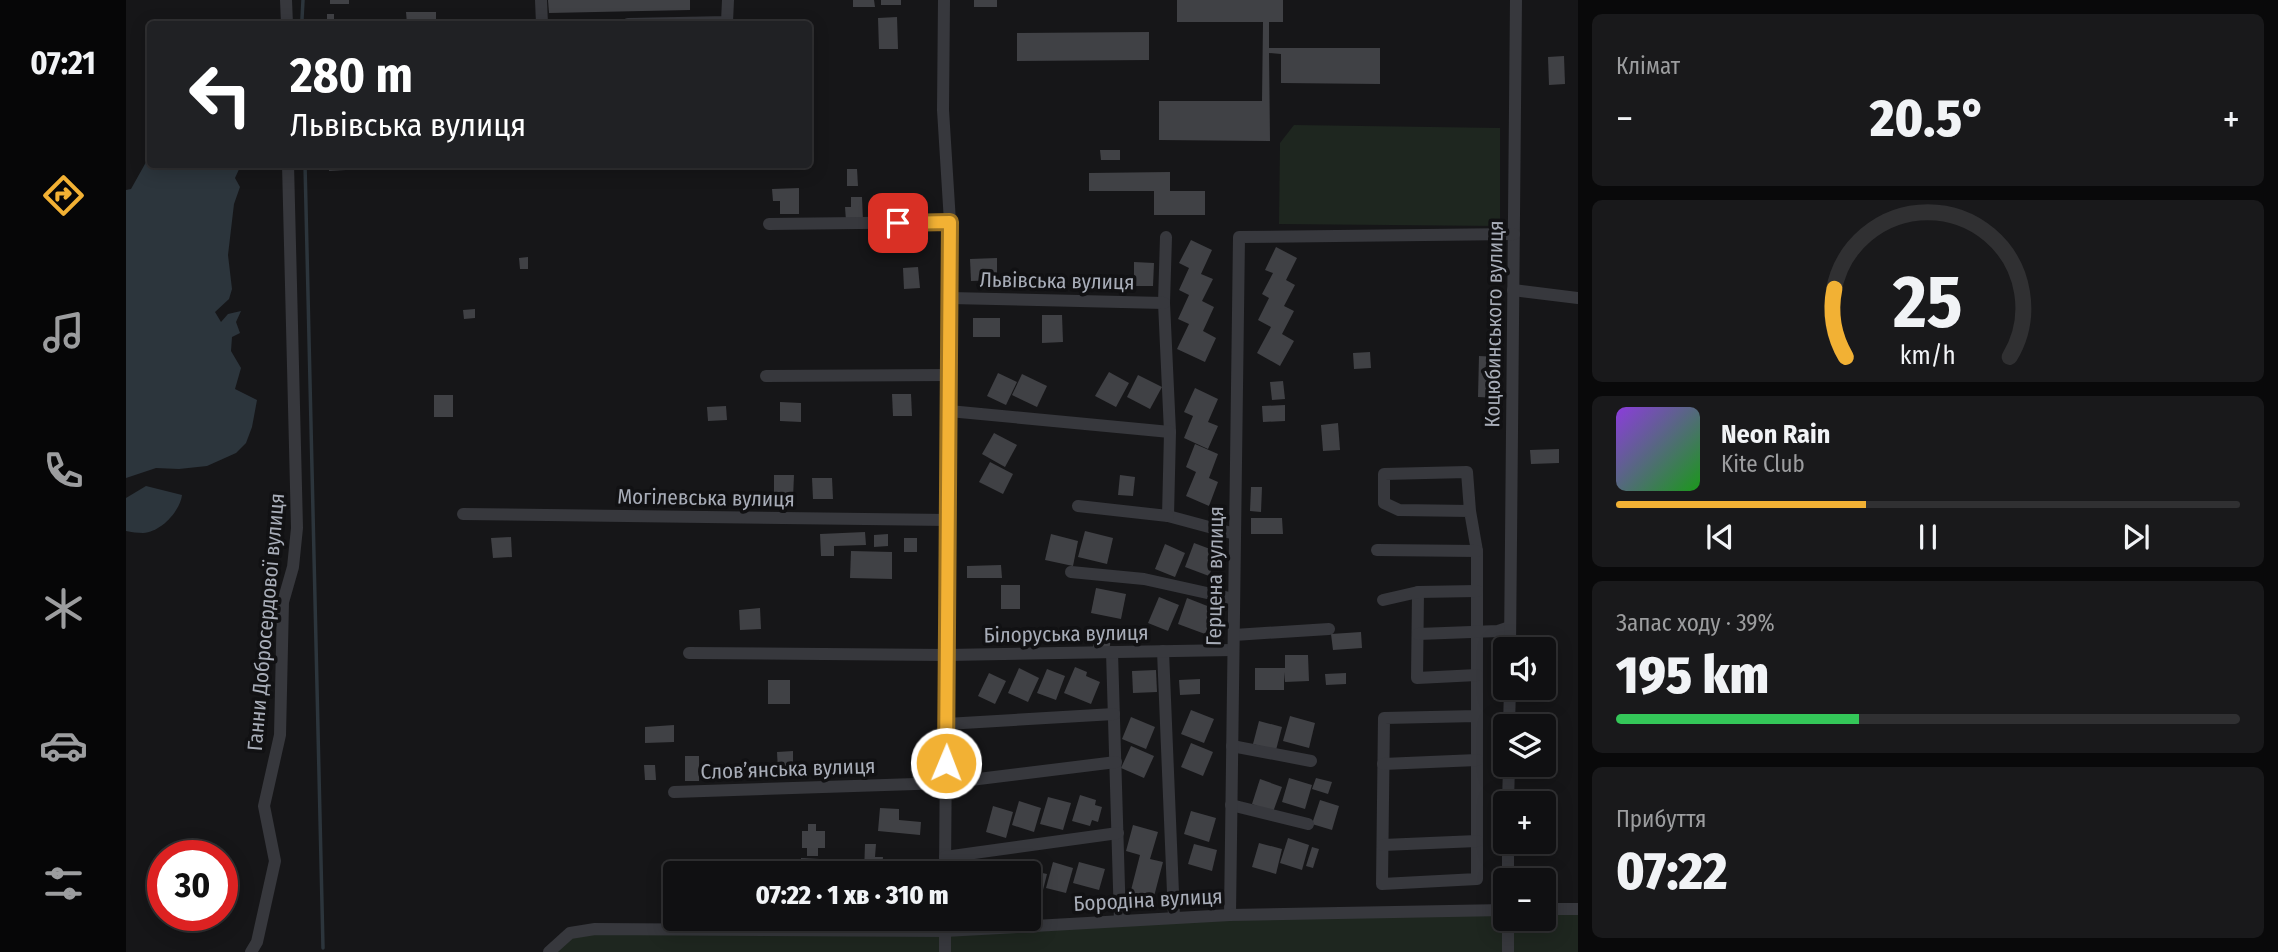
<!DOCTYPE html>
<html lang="uk">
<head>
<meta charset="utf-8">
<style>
  :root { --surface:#101012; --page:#19191b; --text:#f1f3f6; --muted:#9c9d9f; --line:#303032; --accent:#f2b134 }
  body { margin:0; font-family:"Fira Sans Condensed",sans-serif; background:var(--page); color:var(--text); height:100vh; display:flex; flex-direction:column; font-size:26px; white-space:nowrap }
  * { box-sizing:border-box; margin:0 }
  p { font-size:23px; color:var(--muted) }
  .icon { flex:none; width:38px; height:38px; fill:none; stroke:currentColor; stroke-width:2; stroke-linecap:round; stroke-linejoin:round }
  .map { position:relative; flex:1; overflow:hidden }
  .drawer { display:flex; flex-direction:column; gap:14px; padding:14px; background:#09090a; width:700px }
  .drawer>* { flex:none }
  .banner { position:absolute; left:21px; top:21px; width:665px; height:147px; border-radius:7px; box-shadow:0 4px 18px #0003,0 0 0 2px var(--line); background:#202124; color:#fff; overflow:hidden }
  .controls { position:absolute; left:1367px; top:637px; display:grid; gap:14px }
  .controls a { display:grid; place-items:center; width:63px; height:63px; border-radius:7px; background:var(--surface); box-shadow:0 4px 18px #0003,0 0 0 2px var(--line); font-size:35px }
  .speed { position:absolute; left:21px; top:840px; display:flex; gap:14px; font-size:35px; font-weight:700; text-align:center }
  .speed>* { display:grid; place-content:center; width:91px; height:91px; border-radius:50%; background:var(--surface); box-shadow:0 4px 18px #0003,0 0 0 2px var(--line); line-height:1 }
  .speed .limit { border:10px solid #d22; background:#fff; color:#111 }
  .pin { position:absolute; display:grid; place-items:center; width:60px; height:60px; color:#fff; margin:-30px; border-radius:14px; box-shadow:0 4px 10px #0006 }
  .me { position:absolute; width:77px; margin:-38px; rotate:1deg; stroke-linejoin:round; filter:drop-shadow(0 0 5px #0008) }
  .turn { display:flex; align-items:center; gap:24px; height:147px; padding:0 28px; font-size:32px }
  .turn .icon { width:91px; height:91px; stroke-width:2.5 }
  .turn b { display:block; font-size:49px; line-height:60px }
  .big { font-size:52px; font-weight:800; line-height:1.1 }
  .drawer .widget { flex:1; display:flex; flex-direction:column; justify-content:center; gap:10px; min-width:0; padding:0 24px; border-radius:10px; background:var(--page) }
  .drawer .dial { align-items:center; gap:0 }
  .dial svg { height:182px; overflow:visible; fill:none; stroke:var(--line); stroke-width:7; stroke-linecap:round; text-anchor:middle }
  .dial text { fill:var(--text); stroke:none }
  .song { display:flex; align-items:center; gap:21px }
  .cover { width:84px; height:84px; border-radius:10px; background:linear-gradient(135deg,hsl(270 70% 55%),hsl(120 70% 35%)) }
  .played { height:7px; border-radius:4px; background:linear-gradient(90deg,var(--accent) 40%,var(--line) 40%) }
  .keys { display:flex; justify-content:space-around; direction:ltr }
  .heat { display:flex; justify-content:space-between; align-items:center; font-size:38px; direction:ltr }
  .charge { height:10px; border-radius:5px; background:linear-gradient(90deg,#34c759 39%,var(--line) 0) }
  .trip { position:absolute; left:537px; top:861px; width:378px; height:70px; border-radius:7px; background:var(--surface); box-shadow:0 4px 18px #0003,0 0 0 2px var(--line); font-weight:800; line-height:70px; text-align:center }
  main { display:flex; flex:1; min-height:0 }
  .dock { display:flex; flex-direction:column; width:126px; justify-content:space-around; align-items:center; background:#060607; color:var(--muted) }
  .dock .icon { width:49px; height:49px }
  .dock .on { color:var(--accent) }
  .dock b { font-size:32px; color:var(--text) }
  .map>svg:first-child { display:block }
</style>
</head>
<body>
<main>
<nav class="dock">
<b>07:21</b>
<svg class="icon on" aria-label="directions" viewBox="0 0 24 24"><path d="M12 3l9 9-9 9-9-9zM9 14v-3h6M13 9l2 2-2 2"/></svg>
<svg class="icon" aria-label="music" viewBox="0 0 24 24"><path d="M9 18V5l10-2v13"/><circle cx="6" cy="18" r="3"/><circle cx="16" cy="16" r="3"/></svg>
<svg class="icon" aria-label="phone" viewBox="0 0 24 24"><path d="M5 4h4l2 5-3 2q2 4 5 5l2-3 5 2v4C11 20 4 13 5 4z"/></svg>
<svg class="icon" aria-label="climate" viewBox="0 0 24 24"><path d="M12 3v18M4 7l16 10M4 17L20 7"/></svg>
<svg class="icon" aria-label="car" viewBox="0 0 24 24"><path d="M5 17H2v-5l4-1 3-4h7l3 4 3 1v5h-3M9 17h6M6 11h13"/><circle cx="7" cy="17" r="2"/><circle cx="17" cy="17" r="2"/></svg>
<svg class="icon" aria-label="filters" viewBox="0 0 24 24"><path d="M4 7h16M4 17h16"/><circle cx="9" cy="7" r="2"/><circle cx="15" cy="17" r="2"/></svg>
</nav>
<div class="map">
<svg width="1452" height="952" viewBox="0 0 1452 952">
  <rect width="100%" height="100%" fill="#161618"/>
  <g fill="#1e261f">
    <path d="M1168,125L1374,128V226L1153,224L1154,143Z"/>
    <path d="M1418,909H1452V952H423L444,933L660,931L1379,910V919H1418Z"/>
  </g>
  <g fill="#2c353c">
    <path d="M24,155V164L115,165L109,178L114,187L108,204L102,255L106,289L103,299L89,312L95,322L102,314L115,311L110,322L114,333L106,337L105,351L115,368L109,389L131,400L126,427L120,443L110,453L81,466L53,469L30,468L0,478V190L5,189Z"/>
    <path d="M20,486L56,495C54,511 35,532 17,533C12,533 5,532 0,531V498Z"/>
  </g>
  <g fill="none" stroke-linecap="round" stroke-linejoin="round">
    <g stroke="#2c353c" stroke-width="3.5">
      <path d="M176,19L177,0"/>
      <path d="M179,164L197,948"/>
    </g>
  </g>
  <g fill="#404145">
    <rect x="204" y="0" width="19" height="4"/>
    <path d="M422,0H564V10L423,13Z"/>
    <path d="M727,0H748L749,7H727Z"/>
    <rect x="755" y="0" width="20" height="5"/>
    <rect x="848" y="0" width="23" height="7"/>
    <path d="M1051,0H1157V22H1143V48H1254V84L1155,83V54L1143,53L1144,141L1033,140V101H1136L1137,22H1051Z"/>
    <path d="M280,12H310V24H281Z"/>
    <rect x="201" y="14" width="7" height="8"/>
    <path d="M771,17L772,49H753L752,18Z"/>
    <path d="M1023,32V60L891,61V33Z"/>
    <path d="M1438,56L1439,84L1423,85L1422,57Z"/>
    <path d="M974,150H994V160H975Z"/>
    <path d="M203,164H237V169L203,171Z"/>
    <path d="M721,169H731L732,186H721Z"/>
    <path d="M1044,172V191H1079V215H1028V191H963V173Z"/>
    <path d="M673,188V214H654V201H647L646,189Z"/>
    <path d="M725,197H736L737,221H720L719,207H725Z"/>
    <path d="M793,205L795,217L775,221L773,209Z"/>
    <path d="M1065,240L1086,250L1075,274L1087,279L1076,301L1088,307L1077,331L1090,338L1079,362L1051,349L1063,324L1052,319L1063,295L1053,290L1063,268L1053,263Z"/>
    <path d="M1150,247L1171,258L1160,280L1169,285L1158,306L1168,311L1156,334L1168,341L1154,366L1131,353L1145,327L1132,320L1143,298L1136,294L1147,273L1139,270Z"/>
    <path d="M402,257V269H394L393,258Z"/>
    <path d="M871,258V280L845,281L844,259Z"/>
    <path d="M1008,262L1028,263L1027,286H1008Z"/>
    <path d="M792,267L794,288L778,289L777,268Z"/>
    <path d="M349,309V318L338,319L337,310Z"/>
    <path d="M916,315H936L937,342L916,343Z"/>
    <rect x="847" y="318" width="27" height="19"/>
    <path d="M1244,352L1245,368L1228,369L1227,353Z"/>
    <path d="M1353,356L1372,357L1371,398L1352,397Z"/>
    <path d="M983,372L1003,383L990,407L969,396Z"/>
    <path d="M872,373L891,382L880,405L861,396Z"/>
    <path d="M896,374L921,386L911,407L886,395Z"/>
    <path d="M1012,375L1036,387L1024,409L1001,397Z"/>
    <path d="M1157,381L1159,399L1146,400L1144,382Z"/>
    <path d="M1069,388L1092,399L1082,422L1092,426L1082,449L1058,438L1067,416L1058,412Z"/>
    <path d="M766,394H785L786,416H767Z"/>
    <rect x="308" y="395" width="19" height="22"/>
    <path d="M654,402L675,403V422L654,421Z"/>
    <path d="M1159,405V421L1137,422L1136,406Z"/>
    <path d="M600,406L601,420L582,421L581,407Z"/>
    <path d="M1212,423L1214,450L1197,451L1195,425Z"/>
    <path d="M868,433L891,445L879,467L856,454Z"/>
    <path d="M1069,444L1092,454L1083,478L1092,482L1083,506L1060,496L1070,472L1060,467Z"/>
    <path d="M1433,449V463L1405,464L1404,450Z"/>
    <path d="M864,462L887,474L877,494L853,482Z"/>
    <path d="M648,475H668L667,498H648Z"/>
    <path d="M994,475L1009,477L1007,496L992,495Z"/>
    <path d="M686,478H706L707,499H687Z"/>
    <path d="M1125,487H1136L1135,512L1124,511Z"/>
    <path d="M1125,518H1156L1157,534H1125Z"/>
    <path d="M959,531L987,538L981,564L952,557Z"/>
    <path d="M739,532L740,545L708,546V556H695L694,534Z"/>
    <path d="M762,534V546L748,547V535Z"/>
    <path d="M925,534L952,541L947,566L919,560Z"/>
    <path d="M385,537L386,557L367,558L365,538Z"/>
    <rect x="778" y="538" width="13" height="14"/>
    <path d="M1068,543L1092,552L1083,576L1059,567Z"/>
    <path d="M1039,544L1059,553L1049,577L1029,569Z"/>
    <path d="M725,551L766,552V579L724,578Z"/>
    <path d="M875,565L876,578H841V566Z"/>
    <rect x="875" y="585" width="19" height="24"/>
    <path d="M970,588L1000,594L995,619L965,613Z"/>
    <path d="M1033,597L1053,605L1042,631L1022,623Z"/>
    <path d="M1061,598L1089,609L1079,634L1052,624Z"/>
    <path d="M634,608L635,629L614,630L613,610Z"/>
    <path d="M971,627L987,630L983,650L967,647Z"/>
    <path d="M1235,632L1236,648L1207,650L1205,634Z"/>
    <path d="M1159,655H1182L1183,681L1159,682L1158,672V690H1129V668H1159Z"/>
    <path d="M949,667L961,672L960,676L974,682L965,704L938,693Z"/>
    <path d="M893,668L913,678L902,702L882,693Z"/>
    <path d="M921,669L939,676L930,700L911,693Z"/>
    <path d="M1030,670L1031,692L1007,693L1006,671Z"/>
    <path d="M863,673L880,681L869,704L852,696Z"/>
    <path d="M1220,673V684L1200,685L1199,674Z"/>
    <path d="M1074,679V694L1054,695L1053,680Z"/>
    <rect x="642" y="680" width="22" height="24"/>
    <path d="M1065,710L1088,719L1078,743L1055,734Z"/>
    <path d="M1164,716L1189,723L1183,748L1157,741Z"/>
    <path d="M1005,717L1029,727L1020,749L996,739Z"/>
    <path d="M1133,721L1156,727L1150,750L1127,744Z"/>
    <path d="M548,725V742L519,743V727Z"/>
    <path d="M1065,743L1087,752L1077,776L1055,767Z"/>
    <path d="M1005,746L1028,756L1018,778L995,768Z"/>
    <path d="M667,751V769L652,770L651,752Z"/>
    <rect x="559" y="756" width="14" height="25"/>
    <path d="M518,765H529L530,780H519Z"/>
    <path d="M1163,778L1186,785L1179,809L1156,802Z"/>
    <path d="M1190,778L1206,782L1202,794L1186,789Z"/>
    <path d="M1134,779L1156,787L1147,812L1126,804Z"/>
    <path d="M954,795L970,800L969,805L976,807L972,822L966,820L964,826L946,821Z"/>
    <path d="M922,797L945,803L937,830L914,824Z"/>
    <path d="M1194,800L1213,806L1206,830L1186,824Z"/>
    <path d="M893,801L915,808L908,832L886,825Z"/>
    <path d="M867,806L887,812L880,838L860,832Z"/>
    <path d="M754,808L773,809V820L795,822L794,835L752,831Z"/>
    <path d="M1065,811L1090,818L1083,842L1058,834Z"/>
    <path d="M682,824H690V831H699V848H692V856H681V848H676V831H682Z"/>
    <path d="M1007,825L1032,832L1024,859L1037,862L1026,904L1003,898L1014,855L1000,851Z"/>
    <path d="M1162,838L1183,845L1176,870L1154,863Z"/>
    <path d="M1133,843L1156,849L1150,874L1126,867Z"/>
    <path d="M739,844H750L749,857H757L756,872L738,873Z"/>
    <path d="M1068,844L1091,850L1086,871L1062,864Z"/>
    <path d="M1186,847L1193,849L1187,868L1180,866Z"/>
    <path d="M675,858L694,859V869H675Z"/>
    <path d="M927,862L947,868L940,893L920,888Z"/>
    <path d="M953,862L979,869L973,890L947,883Z"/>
    <path d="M898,869L921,874L915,898L903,895V873H897Z"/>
    <rect x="757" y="919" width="33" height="4"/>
  </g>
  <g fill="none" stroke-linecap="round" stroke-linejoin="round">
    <g stroke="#37383d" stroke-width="12">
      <path d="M160,0L161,24"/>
      <path d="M415,0L416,24"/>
      <path d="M818,0L817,110L824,222L819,873"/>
      <path d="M502,24L601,22L602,0"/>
      <path d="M643,224L824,222"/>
      <path d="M1040,237L1038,303L1044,432"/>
      <path d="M1387,290L1452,298"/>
      <path d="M824,298L1038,303"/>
      <path d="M640,376L823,375"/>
      <path d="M823,411L1044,432L1042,516L1109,534"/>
      <path d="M952,506L1042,516"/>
      <path d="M1344,511L1273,510L1258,503V474L1341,472L1344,511L1351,551V879L1256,884L1258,718L1351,716"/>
      <path d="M337,514L822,520"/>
      <path d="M1251,550L1351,551"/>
      <path d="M945,572L1018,579L1108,599"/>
      <path d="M1292,592L1291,678L1351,675"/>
      <path d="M1257,600L1292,592L1351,591"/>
      <path d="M1292,634L1372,631L1384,627"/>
      <path d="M1108,635L1203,629"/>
      <path d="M1384,649L1390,0"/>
      <path d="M1037,651L1048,917"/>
      <path d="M986,652L994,921"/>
      <path d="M563,653L821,655L1107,650"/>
      <path d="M820,724L988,714"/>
      <path d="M1383,726L1384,688"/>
      <path d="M1106,746L1185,761"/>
      <path d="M1257,764L1351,760"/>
      <path d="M548,792L820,783L990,762"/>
      <path d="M1382,803L1383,765"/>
      <path d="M1105,805L1182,824"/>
      <path d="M1257,845L1351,841"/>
      <path d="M819,857L992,833"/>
      <path d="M1382,880V842"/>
      <path d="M1418,909H1452"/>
      <path d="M1104,915L1113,237L1388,234"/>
      <path d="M1382,919V952"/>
      <path d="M125,952L131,942L149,861L138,806L154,735L157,602L167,567L171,528L162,164"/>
      <path d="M423,952L444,933L469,929L819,931L1104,915L1379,910"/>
      <path d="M819,952V919"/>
    </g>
  </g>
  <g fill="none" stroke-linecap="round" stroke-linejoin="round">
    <defs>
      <path id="route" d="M772,223L824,222L820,763"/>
    </defs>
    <use href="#route" stroke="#9d7322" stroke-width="18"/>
    <use href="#route" stroke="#f2b134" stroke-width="12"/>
  </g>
  <g text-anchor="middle" stroke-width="7" stroke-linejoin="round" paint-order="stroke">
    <g font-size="21" fill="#a8adb8" stroke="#111113">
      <text transform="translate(931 281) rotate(1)" y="7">Львівська вулиця</text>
      <text transform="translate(1368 324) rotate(-89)" y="7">Коцюбинського вулиця</text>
      <text transform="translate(580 498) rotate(1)" y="7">Могілевська вулиця</text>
      <text transform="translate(1089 576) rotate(-89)" y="7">Герцена вулиця</text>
      <text transform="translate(140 622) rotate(-85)" y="7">Ганни Добросердової вулиця</text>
      <text transform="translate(940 634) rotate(-1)" y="7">Білоруська вулиця</text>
      <text transform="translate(662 769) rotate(-2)" y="7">Слов’янська вулиця</text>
      <text transform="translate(1022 900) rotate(-3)" y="7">Бородіна вулиця</text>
    </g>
  </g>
</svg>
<div class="controls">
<a><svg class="icon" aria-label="sound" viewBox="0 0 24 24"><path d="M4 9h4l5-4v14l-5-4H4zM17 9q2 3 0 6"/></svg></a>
<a><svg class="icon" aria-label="layers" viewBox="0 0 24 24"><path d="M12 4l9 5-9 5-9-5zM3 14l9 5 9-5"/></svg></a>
<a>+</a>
<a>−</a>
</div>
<div class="speed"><div class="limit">30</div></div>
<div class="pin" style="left:772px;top:223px;background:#d93025"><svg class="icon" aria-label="arrive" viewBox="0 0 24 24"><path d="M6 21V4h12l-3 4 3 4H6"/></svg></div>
<svg class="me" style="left:820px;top:763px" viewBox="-20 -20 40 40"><circle r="17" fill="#f2b134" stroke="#fff" stroke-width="3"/><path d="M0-11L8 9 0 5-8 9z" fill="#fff"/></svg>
<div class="trip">07:22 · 1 хв · 310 m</div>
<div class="banner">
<div class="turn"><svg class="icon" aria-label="left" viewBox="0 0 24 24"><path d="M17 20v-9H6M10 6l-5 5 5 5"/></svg><div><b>280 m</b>Львівська вулиця</div></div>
</div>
</div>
<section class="drawer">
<div class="widget"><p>Клімат</p>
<div class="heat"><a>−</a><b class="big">20.5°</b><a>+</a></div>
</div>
<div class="widget dial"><svg viewBox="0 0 100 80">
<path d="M14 69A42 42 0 1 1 86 69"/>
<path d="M14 69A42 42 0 0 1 9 39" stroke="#f2b134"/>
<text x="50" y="56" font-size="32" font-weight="700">25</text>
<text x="50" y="72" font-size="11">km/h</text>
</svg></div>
<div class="widget">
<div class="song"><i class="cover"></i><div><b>Neon Rain</b><p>Kite Club</p></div></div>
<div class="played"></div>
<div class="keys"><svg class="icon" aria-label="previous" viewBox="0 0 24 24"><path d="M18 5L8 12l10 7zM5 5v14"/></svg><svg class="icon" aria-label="pause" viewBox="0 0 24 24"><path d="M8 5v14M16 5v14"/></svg><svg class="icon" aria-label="next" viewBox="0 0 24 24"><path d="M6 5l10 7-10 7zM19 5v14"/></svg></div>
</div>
<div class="widget"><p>Запас ходу · 39%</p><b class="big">195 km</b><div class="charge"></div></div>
<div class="widget"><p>Прибуття</p><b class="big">07:22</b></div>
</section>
</main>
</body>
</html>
